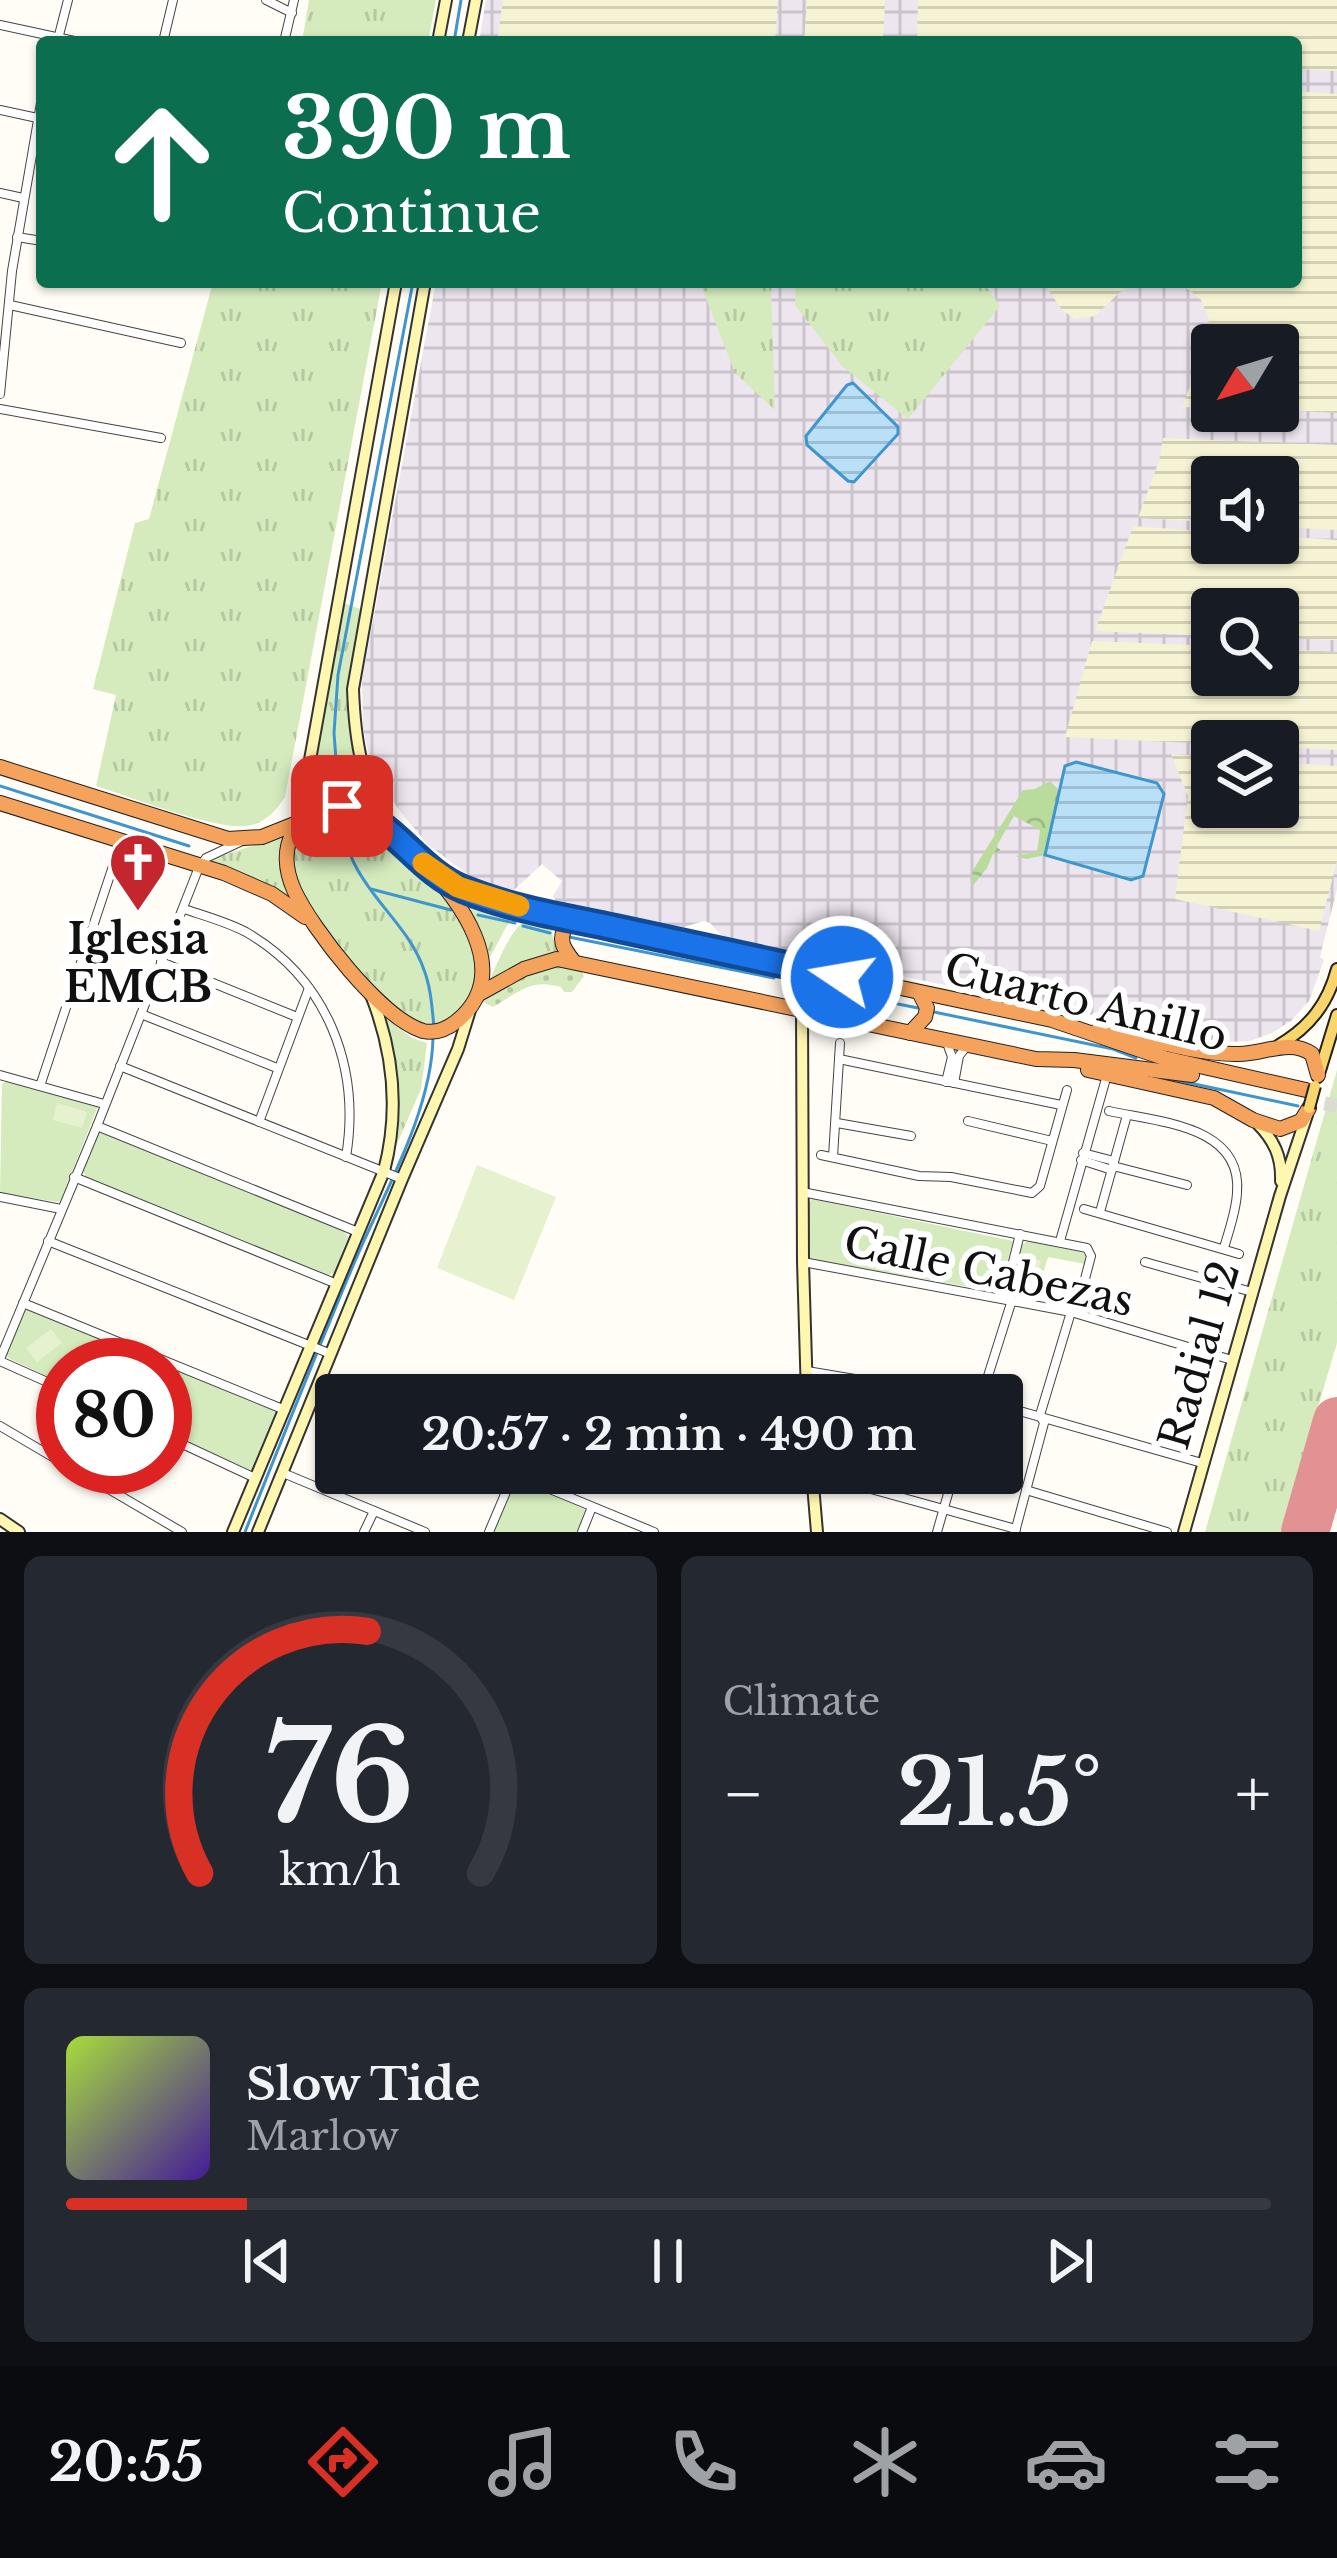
<!DOCTYPE html>
<html lang="en">
<head>
<meta charset="utf-8">
<style>
  :root { --surface:#171b24; --page:#242831; --text:#f1f3f6; --muted:#9ea1a6; --line:#363941; --accent:#d93025 }
  body { margin:0; font-family:"Libre Baskerville",serif; background:var(--page); color:var(--text); height:100vh; display:flex; flex-direction:column; font-size:45px; white-space:nowrap }
  * { box-sizing:border-box; margin:0 }
  p { font-size:39px; color:var(--muted) }
  .icon { flex:none; width:66px; height:66px; fill:none; stroke:currentColor; stroke-width:2; stroke-linecap:round; stroke-linejoin:round }
  .map { position:relative; height:1532px; overflow:hidden }
  .side { display:flex; flex-direction:column; gap:24px; padding:24px; background:#0d0f14; flex:1 }
  .side>* { flex:none }
  .guide { position:absolute; left:36px; top:36px; width:1266px; height:252px; border-radius:12px; box-shadow:0 3px 9px #0004; background:#0b6e4f; color:#fff; overflow:hidden }
  .needle { width:78px; rotate:232deg }
  .fabs { position:absolute; left:1191px; top:324px; display:grid; gap:24px }
  .fabs a { display:grid; place-items:center; width:108px; height:108px; border-radius:12px; background:var(--surface); box-shadow:0 3px 9px #0004; font-size:60px }
  .speed { position:absolute; left:36px; top:1338px; display:flex; gap:24px; font-size:60px; font-weight:700; text-align:center }
  .speed>* { display:grid; place-content:center; width:156px; height:156px; border-radius:50%; background:var(--surface); box-shadow:0 3px 9px #0004; line-height:1 }
  .speed .limit { border:18px solid #d22; background:#fff; color:#111 }
  .pin { position:absolute; display:grid; place-items:center; width:102px; height:102px; color:#fff; margin:-51px; border-radius:24px; box-shadow:0 6px 18px #0006 }
  .me { position:absolute; width:132px; margin:-66px; rotate:282deg; stroke-linejoin:round; filter:drop-shadow(0 0 9px #0008) }
  .turn { display:flex; align-items:center; gap:42px; height:252px; padding:0 48px; font-size:54px }
  .turn .icon { width:156px; height:156px; stroke-width:2.5 }
  .turn b { display:block; font-size:84px; line-height:102px }
  .big { font-size:90px; font-weight:700; line-height:1.1 }
  .side .card { flex:1; display:flex; flex-direction:column; justify-content:center; gap:18px; min-width:0; padding:0 42px; border-radius:18px; background:var(--page) }
  .side .dial { align-items:center; gap:0 }
  .dial svg { height:312px; overflow:visible; fill:none; stroke:var(--line); stroke-width:7; stroke-linecap:round; text-anchor:middle }
  .dial text { fill:var(--text); stroke:none }
  .song { display:flex; align-items:center; gap:36px }
  .cover { width:144px; height:144px; border-radius:18px; background:linear-gradient(135deg,hsl(80 70% 55%),hsl(260 70% 35%)) }
  .played { height:12px; border-radius:6px; background:linear-gradient(90deg,var(--accent) 15%,var(--line) 15%) }
  .keys { display:flex; justify-content:space-around; direction:ltr }
  .heat { display:flex; justify-content:space-between; align-items:center; font-size:66px; direction:ltr }
  .side .tiles { flex:1; display:grid; gap:24px; grid-template-columns:1fr 1fr }
  .card:last-child { grid-column:span 2 }
  .trip { position:absolute; left:315px; top:1374px; width:708px; height:120px; border-radius:12px; background:var(--surface); box-shadow:0 3px 9px #0004; font-weight:700; line-height:120px; text-align:center }
  .tabs { display:flex; height:192px; justify-content:space-around; align-items:center; background:#090b0e; color:var(--muted) }
  .tabs .icon { width:84px; height:84px }
  .tabs .selected { color:var(--accent) }
  .tabs b { font-size:54px; color:var(--text) }
  .map>svg:first-child { display:block }
</style>
</head>
<body>
<div class="map">
<svg width="1337" height="1532" viewBox="0 0 1337 1532">
  <defs>
    <pattern id="industrial-grid" width="8" height="8" patternUnits="userSpaceOnUse" patternTransform="scale(3)"><rect width="8" height="8" fill="#eee6ef"/><path d="M0 4h8M4 0v8" fill="none" stroke="#cbc4cc"/></pattern>
    <pattern id="farmland-rules" width="6" height="5" patternUnits="userSpaceOnUse" patternTransform="scale(3)"><rect width="6" height="5" fill="#f6f3d4"/><path d="M0 2.5h6" fill="none" stroke="#d2cfb5"/></pattern>
    <pattern id="grass-tufts" width="24" height="20" patternUnits="userSpaceOnUse" patternTransform="scale(3)"><rect width="24" height="20" fill="#d5ebbd"/><path d="M3 7l-1-3M5 7V3M7 7l1-3M15 17l-1-3M17 17v-4M19 17l1-3" fill="none" stroke="#b6c8a1"/></pattern>
    <pattern id="forest-crowns" width="20" height="18" patternUnits="userSpaceOnUse" patternTransform="scale(3)"><rect width="20" height="18" fill="#b9dc9c"/><path d="M2 6a3 3 0 1 1 6 0M12 15a3 3 0 1 1 6 0" fill="none" stroke="#9ebc85"/></pattern>
    <pattern id="garden-dots" width="8" height="8" patternUnits="userSpaceOnUse" patternTransform="scale(3)"><rect width="8" height="8" fill="#d5ebbd"/><path d="M2 2h.1M6 6h.1" fill="none" stroke="#b6c8a1" stroke-width="1.8" stroke-linecap="round"/></pattern>
    <pattern id="water-rules" width="6" height="5" patternUnits="userSpaceOnUse" patternTransform="scale(3)"><rect width="6" height="5" fill="#b9e0f7"/><path d="M0 2.5h6" fill="none" stroke="#9ebfd3"/></pattern>
  </defs>
  <rect width="100%" height="100%" fill="#fffdf5"/>
  <path fill="url(#industrial-grid)" fill-rule="evenodd" d="M486,0H1337V889L1320,957L1324,960L1309,1001L1291,1021L1272,1033L1250,1041L1222,1042L726,940L710,923L704,921L677,929L558,904L553,896L562,881L542,864L513,891L474,879L427,844L396,806L369,755L363,727L362,680L436,282H1296V42H479ZM1212,345H1278V411H1212ZM1212,477H1278V543H1212ZM1212,609H1278V675H1212ZM1212,741H1278V807H1212Z"/>
  <g fill="url(#farmland-rules)">
    <path d="M503,0H778L775,42H497Z"/>
    <path d="M807,0H885L883,42H804Z"/>
    <path d="M918,0H1337V71L1296,69V42H917Z"/>
    <path d="M1296,91L1337,94V413L1278,410V345H1212V408L1182,407L1206,345L1209,319L1201,300L1183,285L1174,282H1296Z"/>
    <path d="M1043,282H1145L1120,292L1095,316L1075,319L1062,310Z"/>
    <path d="M1163,438L1337,445V530L1278,527V477H1212V522L1138,518L1159,461Z"/>
    <path d="M1133,526L1212,532V543H1278V536L1337,540V640L1278,638V609H1212V636L1095,631Z"/>
    <path d="M1092,641L1212,646V675H1278V649L1337,652V750L1278,747V741H1212V744L1065,737Z"/>
    <path d="M1171,754L1212,757V807H1278V762L1337,766V861L1319,931L1175,899L1188,796Z"/>
  </g>
  <g fill="url(#grass-tufts)">
    <path d="M309,0H436L428,42H302Z"/>
    <path d="M213,282H382L285,797C276,811 264,824 247,826C214,830 131,797 96,786L116,695L93,689L135,523L149,519Z"/>
    <path d="M695,282H771L775,410L735,373L702,288Z"/>
    <path d="M796,282H983L1000,306L908,419L842,366L795,305Z"/>
    <path d="M343,603L361,609C351,671 343,712 359,775L347,793L306,805Z"/>
    <path d="M328,812C337,813 349,812 356,815C399,834 482,925 478,975C476,996 455,1014 440,1027C433,1026 428,1027 422,1024C383,1009 291,902 291,861C292,836 308,821 328,812Z"/>
    <path d="M285,835C280,861 282,877 293,902L207,864L218,857Z"/>
    <path d="M459,891L519,912L506,927L488,961L473,917Z"/>
    <path d="M532,913L550,918L553,939L560,954L489,982C500,957 510,930 532,913Z"/>
    <path d="M387,1019L412,1038L427,1043L421,1089L396,1146V1063Z"/>
    <path d="M1337,1070V1343L1281,1532H1205Z"/>
  </g>
  <path fill="url(#forest-crowns)" d="M1050,781L1059,790L1045,855L1027,859L1015,856L1037,852L1040,830L1014,816L996,847L1001,850L993,854L987,868L971,888L973,870L1023,790L1035,789Z"/>
  <g fill="#d5ebbd">
    <path d="M7,1081L98,1106L61,1200L58,1202L0,1193L2,1084Z"/>
    <path d="M99,1132L344,1231L348,1237L334,1273L326,1276L87,1178L82,1170Z"/>
    <path d="M812,1199L1013,1241L999,1292L808,1259L806,1207Z"/>
    <path d="M1028,1241L1083,1253L1087,1259L1086,1264L1048,1257L1035,1302L1012,1296L1009,1291L1022,1245Z"/>
    <path d="M29,1309L164,1365H63V1384L8,1358L6,1354L24,1311Z"/>
    <path d="M165,1365L277,1412L252,1472L165,1432Z"/>
    <path d="M518,1480L586,1510L587,1513L580,1532H494L513,1484Z"/>
  </g>
  <path fill="url(#garden-dots)" d="M560,963L581,970L584,976L572,992H564L561,987C530,978 519,992 493,1007L483,1002C499,983 536,968 560,963Z"/>
  <g fill="#e6f2cf">
    <path d="M57,1103L87,1112L82,1128L53,1120Z"/>
    <path d="M477,1165L556,1197L514,1300L437,1268Z"/>
    <path d="M1024,1256L1041,1261L1033,1291L1015,1286Z"/>
    <path d="M51,1329L62,1343L37,1362L26,1348Z"/>
  </g>
  <g fill="url(#water-rules)" stroke="#3f96cf" stroke-width="3">
    <path d="M853,383L898,427V434L854,482L848,481L807,445L806,436L847,385Z"/>
    <path d="M1076,762L1157,783L1164,794L1143,876L1131,880L1045,855L1065,766Z"/>
  </g>
  <g fill="none" stroke-linecap="round" stroke-linejoin="round">
    <g stroke="#3f96cf" stroke-width="3">
      <path d="M454,42L461,0"/>
      <path d="M0,786L189,846"/>
      <path d="M339,800L334,733L338,675L413,282"/>
      <path d="M340,809C343,828 346,848 355,865C374,903 410,929 424,970C431,988 432,1008 434,1027"/>
      <path d="M371,889L451,910"/>
      <path d="M478,915L515,923"/>
      <path d="M523,926L550,933"/>
      <path d="M569,937L774,978"/>
      <path d="M833,991L918,1008"/>
      <path d="M934,1012L1113,1049L1136,1058"/>
      <path d="M1171,1079L1298,1106"/>
      <path d="M245,1532C280,1444 315,1356 352,1268C381,1198 432,1113 433,1037"/>
    </g>
    <path stroke="#e29292" stroke-width="48" d="M1305,1532L1337,1421"/>
    <path stroke="#dbdad3" stroke-width="14" stroke-dasharray="14 7" stroke-linecap="butt" d="M1304,1099L1337,1106"/>
    <defs>
      <g id="street">
        <path d="M266,0L292,13"/>
        <path d="M0,25L79,42"/>
        <path d="M58,39L68,0"/>
        <path d="M163,42L173,0"/>
        <path d="M284,42L294,0"/>
        <path d="M0,110L42,119"/>
        <path d="M0,193L23,198"/>
        <path d="M17,237L42,241"/>
        <path d="M10,305L181,343"/>
        <path d="M0,394L12,271L42,97"/>
        <path d="M0,409L161,438"/>
        <path d="M184,909C205,916 227,922 246,932C327,979 361,1066 346,1157"/>
        <path d="M161,962L297,1017"/>
        <path d="M141,1014L277,1068"/>
        <path d="M839,1059L1061,1105"/>
        <path d="M120,1066L402,1179"/>
        <path d="M0,1075L104,1104"/>
        <path d="M946,1082L952,1057L947,1043"/>
        <path d="M954,1083L959,1056L967,1046"/>
        <path d="M40,1086L121,842"/>
        <path d="M1109,1111C1157,1122 1243,1125 1237,1193C1236,1212 1229,1230 1224,1248"/>
        <path d="M968,1121L1052,1141"/>
        <path d="M259,1122L309,988"/>
        <path d="M837,1123L911,1136"/>
        <path d="M97,1126L358,1232"/>
        <path d="M1083,1153L1114,1161"/>
        <path d="M821,1155L919,1176L951,1177L1032,1193L1040,1186L1067,1090"/>
        <path d="M833,1157L840,1043"/>
        <path d="M1081,1160L1112,1170"/>
        <path d="M1113,1166L1187,1185"/>
        <path d="M74,1177L337,1284"/>
        <path d="M802,1192L1087,1248L1091,1256L1076,1313"/>
        <path d="M0,1197L61,1209"/>
        <path d="M1084,1209L1239,1254"/>
        <path d="M1100,1212L1127,1115"/>
        <path d="M48,1241L331,1354"/>
        <path d="M1060,1241L1107,1075"/>
        <path d="M803,1262L1071,1312L1232,1360"/>
        <path d="M1145,1262L1252,1292"/>
        <path d="M1004,1298L1020,1234"/>
        <path d="M23,1303L285,1410"/>
        <path d="M0,1359L97,1126L199,867L206,858L240,842"/>
        <path d="M0,1361L63,1389"/>
        <path d="M807,1371L950,1395"/>
        <path d="M314,1395L336,1403"/>
        <path d="M543,1395L548,1380L600,1395"/>
        <path d="M982,1395L1012,1300"/>
        <path d="M1002,1406L1202,1463"/>
        <path d="M0,1426L63,1463"/>
        <path d="M165,1436L255,1478"/>
        <path d="M71,1467L182,1532"/>
        <path d="M283,1473L425,1532"/>
        <path d="M511,1473L654,1532"/>
        <path d="M813,1473L1016,1529"/>
        <path d="M1026,1490L1167,1532"/>
        <path d="M364,1532L374,1511"/>
        <path d="M489,1532L514,1473"/>
        <path d="M582,1532L592,1507"/>
        <path d="M937,1532L954,1473"/>
        <path d="M1015,1532L1044,1423L1040,1415L1071,1312"/>
      </g>
      <g id="secondary">
        <path d="M438,42L446,0"/>
        <path d="M468,42L476,0"/>
        <path d="M299,821L396,282"/>
        <path d="M389,830C362,781 355,744 353,689L425,282"/>
        <path d="M802,1010L803,1262L807,1395"/>
        <path d="M1257,1123C1274,1140 1282,1157 1281,1181"/>
        <path d="M812,1473L817,1532"/>
        <path d="M0,1519L19,1532"/>
        <path d="M233,1532L384,1171C400,1110 394,1053 371,995"/>
        <path d="M258,1532L402,1179L458,1049L471,1007"/>
        <path d="M1184,1532L1280,1196L1307,1115"/>
      </g>
      <g id="primary">
        <path d="M1279,1045C1310,1027 1328,1003 1337,969"/>
        <path d="M1318,1077L1337,1015"/>
      </g>
      <g id="highway">
        <path d="M0,767L228,839L262,837L297,823"/>
        <path d="M0,803L224,873L272,894L305,917"/>
        <path d="M342,806C374,814 394,835 417,857C457,896 517,972 457,1021C447,1029 436,1034 423,1031C381,1018 312,929 294,890C275,847 294,809 342,806Z"/>
        <path d="M432,872L458,888L529,909L1052,1020L1164,1058L1306,1090"/>
        <path d="M574,962C564,949 556,939 568,924L579,921"/>
        <path d="M479,994L524,969L557,959L1036,1059L1074,1060L1192,1075"/>
        <path d="M1099,1028C1140,1037 1198,1055 1239,1054C1264,1054 1290,1038 1312,1054L1318,1075"/>
        <path d="M910,1033L925,1017L927,1008L920,994"/>
        <path d="M1088,1070L1214,1098L1253,1120L1280,1129L1301,1121L1309,1108"/>
      </g>
    </defs>
    <use href="#street" stroke="#444" stroke-width="10"/>
    <use href="#secondary" stroke="#333" stroke-width="14"/>
    <use href="#primary" stroke="#222" stroke-width="14"/>
    <use href="#highway" stroke="#222" stroke-width="16"/>
    <use href="#street" stroke="#fff" stroke-width="8"/>
    <use href="#secondary" stroke="#fff6b0" stroke-width="10"/>
    <use href="#primary" stroke="#f9d66b" stroke-width="10"/>
    <use href="#highway" stroke="#f5a25d" stroke-width="14"/>
    <defs>
      <path id="primary-bridge" d="M1309,1108L1315,1086"/>
    </defs>
    <use href="#primary-bridge" stroke="#222" stroke-width="14" stroke-linecap="butt"/>
    <use href="#primary-bridge" stroke="#f9d66b" stroke-width="10"/>
  </g>
  <g fill="none" stroke-linecap="round" stroke-linejoin="round">
    <defs>
      <path id="route" d="M342,806C393,818 416,870 463,889C511,909 565,917 615,928C691,945 766,960 842,977"/>
    </defs>
    <use href="#route" stroke="#114b97" stroke-width="30"/>
    <use href="#route" stroke="#1a73e8" stroke-width="21"/>
    <path stroke="#f59e0b" stroke-width="21" d="M423,863L458,887L519,906"/>
  </g>
  <defs>
    <symbol id="church-pin" viewBox="-11 -11 22 30"><path d="M0 17L-7.5 6A9.5 9.5 0 1 1 7.5 6Z" fill="#c4262e" stroke="#fff"/><path d="M-1.2-6h2.4v3.5h3.3v2.4h-3.3V6h-2.4V-.1h-3.3v-2.4h3.3Z" fill="#fff"/></symbol>
  </defs>
  <g fill-rule="evenodd">
    <use href="#church-pin" x="105" y="829" width="66" height="90"/>
  </g>
  <g text-anchor="middle" stroke-width="12" stroke-linejoin="round" paint-order="stroke">
    <g font-size="42" font-weight="bold" fill="#111" stroke="#fff">
      <text x="138" y="954">Iglesia<tspan x="138" dy="48">EMCB</tspan></text>
    </g>
    <g font-size="42" fill="#111" stroke="#fff">
      <text transform="translate(1086 1002) rotate(14)" y="15">Cuarto Anillo</text>
      <text transform="translate(989 1271) rotate(12)" y="15">Calle Cabezas</text>
      <text transform="translate(1199 1355) rotate(-74)" y="15">Radial 12</text>
    </g>
  </g>
</svg>
<div class="fabs">
<a><svg class="needle" viewBox="-14 -14 28 28"><path d="M0-13l5 13h-10z" fill="#e53935"/><path d="M0 13l5-13h-10z" fill="#9ea1a6"/></svg></a>
<a><svg class="icon" aria-label="sound" viewBox="0 0 24 24"><path d="M4 9h4l5-4v14l-5-4H4zM17 9q2 3 0 6"/></svg></a>
<a><svg class="icon" aria-label="search" viewBox="0 0 24 24"><circle cx="10" cy="10" r="6"/><path d="M15 15l6 6"/></svg></a>
<a><svg class="icon" aria-label="layers" viewBox="0 0 24 24"><path d="M12 4l9 5-9 5-9-5zM3 14l9 5 9-5"/></svg></a>
</div>
<div class="speed"><div class="limit">80</div></div>
<div class="pin" style="left:342px;top:806px;background:#d93025"><svg class="icon" aria-label="arrive" viewBox="0 0 24 24"><path d="M6 21V4h12l-3 4 3 4H6"/></svg></div>
<svg class="me" style="left:842px;top:977px" viewBox="-20 -20 40 40"><circle r="17" fill="#1a73e8" stroke="#fff" stroke-width="3"/><path d="M0-11L8 9 0 5-8 9z" fill="#fff"/></svg>
<div class="trip">20:57 · 2 min · 490 m</div>
<div class="guide">
<div class="turn"><svg class="icon" aria-label="ahead" viewBox="0 0 24 24"><path d="M12 20V5M6 11l6-6 6 6"/></svg><div><b>390 m</b>Continue</div></div>
</div>
</div>
<section class="side">
<div class="tiles">
<div class="card dial"><svg viewBox="0 0 100 80">
<path d="M14 69A42 42 0 1 1 86 69"/>
<path d="M14 69A42 42 0 0 1 57 7" stroke="#d93025"/>
<text x="50" y="56" font-size="32" font-weight="700">76</text>
<text x="50" y="72" font-size="11">km/h</text>
</svg></div>
<div class="card"><p>Climate</p>
<div class="heat"><a>−</a><b class="big">21.5°</b><a>+</a></div>
</div>
<div class="card">
<div class="song"><i class="cover"></i><div><b>Slow Tide</b><p>Marlow</p></div></div>
<div class="played"></div>
<div class="keys"><svg class="icon" aria-label="previous" viewBox="0 0 24 24"><path d="M18 5L8 12l10 7zM5 5v14"/></svg><svg class="icon" aria-label="pause" viewBox="0 0 24 24"><path d="M8 5v14M16 5v14"/></svg><svg class="icon" aria-label="next" viewBox="0 0 24 24"><path d="M6 5l10 7-10 7zM19 5v14"/></svg></div>
</div>
</div>
</section>
<nav class="tabs">
<b>20:55</b>
<svg class="icon selected" aria-label="directions" viewBox="0 0 24 24"><path d="M12 3l9 9-9 9-9-9zM9 14v-3h6M13 9l2 2-2 2"/></svg>
<svg class="icon" aria-label="music" viewBox="0 0 24 24"><path d="M9 18V5l10-2v13"/><circle cx="6" cy="18" r="3"/><circle cx="16" cy="16" r="3"/></svg>
<svg class="icon" aria-label="phone" viewBox="0 0 24 24"><path d="M5 4h4l2 5-3 2q2 4 5 5l2-3 5 2v4C11 20 4 13 5 4z"/></svg>
<svg class="icon" aria-label="climate" viewBox="0 0 24 24"><path d="M12 3v18M4 7l16 10M4 17L20 7"/></svg>
<svg class="icon" aria-label="car" viewBox="0 0 24 24"><path d="M5 17H2v-5l4-1 3-4h7l3 4 3 1v5h-3M9 17h6M6 11h13"/><circle cx="7" cy="17" r="2"/><circle cx="17" cy="17" r="2"/></svg>
<svg class="icon" aria-label="filters" viewBox="0 0 24 24"><path d="M4 7h16M4 17h16"/><circle cx="9" cy="7" r="2"/><circle cx="15" cy="17" r="2"/></svg>
</nav>
</body>
</html>
